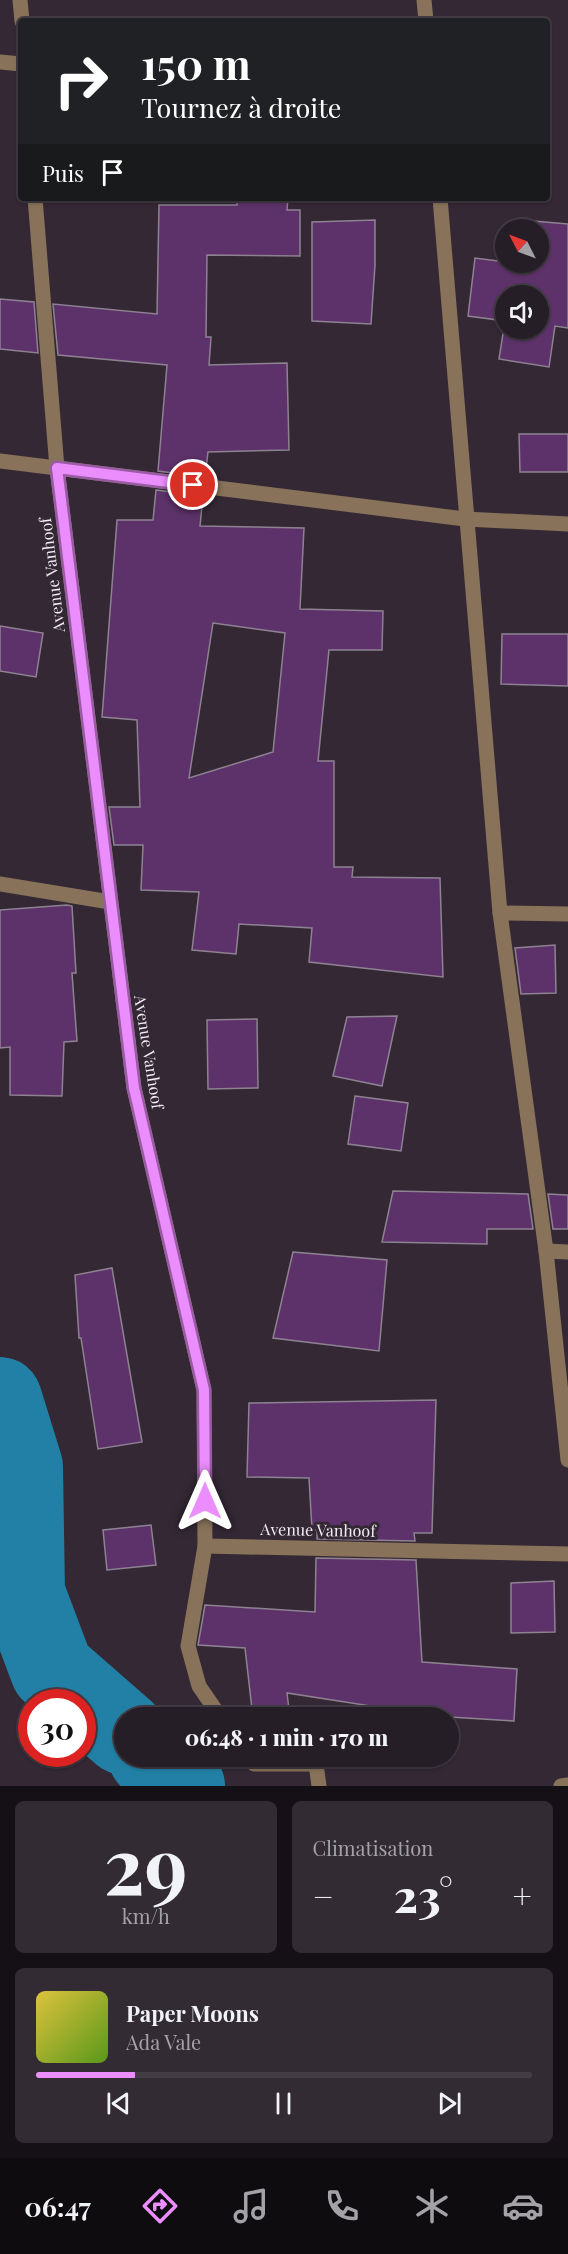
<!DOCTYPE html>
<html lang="fr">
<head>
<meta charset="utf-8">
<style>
  :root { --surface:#261e27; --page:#322b33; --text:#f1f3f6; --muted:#a4a2a7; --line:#423c44; --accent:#eb8dfc }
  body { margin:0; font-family:"Playfair Display",serif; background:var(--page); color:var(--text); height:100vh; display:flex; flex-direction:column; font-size:22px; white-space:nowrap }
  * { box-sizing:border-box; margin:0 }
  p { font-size:20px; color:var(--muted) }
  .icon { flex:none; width:33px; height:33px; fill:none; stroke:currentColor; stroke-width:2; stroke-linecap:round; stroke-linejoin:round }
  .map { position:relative; height:1786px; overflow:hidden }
  .details { display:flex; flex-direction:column; gap:15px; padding:15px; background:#151015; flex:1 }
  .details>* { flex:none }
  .banner { position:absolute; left:18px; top:18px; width:532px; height:183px; border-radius:6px; box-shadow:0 2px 4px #0004,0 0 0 2px var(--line); background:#202124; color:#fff; overflow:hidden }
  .needle { width:39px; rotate:312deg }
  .tools { position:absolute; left:495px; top:219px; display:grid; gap:12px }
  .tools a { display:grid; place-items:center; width:54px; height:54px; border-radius:50%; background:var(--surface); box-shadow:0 2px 4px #0004,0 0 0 2px var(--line); font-size:30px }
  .speed { position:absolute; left:18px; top:1689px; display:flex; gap:12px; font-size:30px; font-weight:700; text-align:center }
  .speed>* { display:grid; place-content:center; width:78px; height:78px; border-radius:50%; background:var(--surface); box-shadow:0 2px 4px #0004,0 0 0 2px var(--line); line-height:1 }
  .speed .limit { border:9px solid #d22; background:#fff; color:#111 }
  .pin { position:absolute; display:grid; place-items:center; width:51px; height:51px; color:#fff; margin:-26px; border:3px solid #fff; border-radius:50%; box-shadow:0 2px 6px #0007 }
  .me { position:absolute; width:66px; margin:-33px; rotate:0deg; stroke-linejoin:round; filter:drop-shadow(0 0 4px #0008) }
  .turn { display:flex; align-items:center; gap:21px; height:126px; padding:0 24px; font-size:27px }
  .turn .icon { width:78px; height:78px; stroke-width:2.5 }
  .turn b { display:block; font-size:42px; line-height:51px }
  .then { display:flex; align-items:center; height:57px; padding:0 24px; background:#0003; gap:12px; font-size:22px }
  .big { font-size:45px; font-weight:800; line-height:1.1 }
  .details .card { flex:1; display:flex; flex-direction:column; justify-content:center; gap:9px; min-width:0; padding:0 21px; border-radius:9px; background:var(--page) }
  .details .dial { align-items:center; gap:0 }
  .dial b { font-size:78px; line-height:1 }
  .song { display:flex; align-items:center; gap:18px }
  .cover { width:72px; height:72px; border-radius:9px; background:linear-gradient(135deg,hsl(50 70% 55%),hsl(90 70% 35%)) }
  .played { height:6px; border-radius:3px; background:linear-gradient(90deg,var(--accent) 20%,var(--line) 20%) }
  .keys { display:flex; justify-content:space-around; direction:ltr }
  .heat { display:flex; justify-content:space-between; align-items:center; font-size:33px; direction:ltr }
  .details .tiles { flex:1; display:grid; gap:15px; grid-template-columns:1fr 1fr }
  .card:last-child { grid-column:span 2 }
  .trip { position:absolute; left:114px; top:1707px; width:345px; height:60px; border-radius:30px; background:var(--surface); box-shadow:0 2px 4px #0004,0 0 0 2px var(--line); font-weight:800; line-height:60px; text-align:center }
  .menu { display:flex; height:96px; justify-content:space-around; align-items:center; background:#0f0c10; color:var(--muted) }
  .menu .icon { width:42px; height:42px }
  .menu .selected { color:var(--accent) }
  .menu b { font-size:27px; color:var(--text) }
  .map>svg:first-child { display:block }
</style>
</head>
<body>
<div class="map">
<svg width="568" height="1786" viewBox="0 0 568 1786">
  <rect width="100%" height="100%" fill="#332834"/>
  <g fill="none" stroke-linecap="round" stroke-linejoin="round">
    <g stroke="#2280a6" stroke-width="84">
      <path d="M0,1399L21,1467L23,1593L52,1670L124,1733"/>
      <path d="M150,1756L183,1786"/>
    </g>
  </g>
  <g fill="#5d326a" stroke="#8e8292" stroke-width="1.5" fill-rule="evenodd">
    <path d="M237,198H288L287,210H300V256L207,255L206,337H211L209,365L287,363L289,450L208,452L205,477L158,471L167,365L58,355L53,304L157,314L159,205H237Z"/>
    <path d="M375,220V265L371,324L312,321V222Z"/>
    <path d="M533,221L568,224V328L555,326L549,367L499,359L505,321L468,316L475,258L506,262H538V230H532ZM506,296H538V328H506Z"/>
    <path d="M0,299L34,302L38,353L0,349Z"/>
    <path d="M519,434H568V472H520Z"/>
    <path d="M156,490L203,496L200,526L304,528L300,609L383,611L382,650H329L318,761H334V867H353L352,877L440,878L443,977L309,962L312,928L239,924L236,954L192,950L199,892L141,890L143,845H114L109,807H140L137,720L102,717L117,520H153ZM213,623L285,633L273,752L189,778Z"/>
    <path d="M0,626L43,633L36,677L0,671Z"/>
    <path d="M502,634H568V686L501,684Z"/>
    <path d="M67,905L72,906L76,973H72L77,1041L64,1042L62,1096L10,1095V1047L0,1048V910Z"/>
    <path d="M555,945L556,993L521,994L515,948Z"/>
    <path d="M397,1016L382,1086L333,1076L347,1017Z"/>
    <path d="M257,1019L258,1088L208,1089L207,1020Z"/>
    <path d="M355,1096L408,1103L401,1151L348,1144Z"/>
    <path d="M393,1191L528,1194L533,1229H487V1244L382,1242Z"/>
    <path d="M548,1194L568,1195V1229H553Z"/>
    <path d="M293,1252L387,1260L379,1351L273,1338Z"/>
    <path d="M112,1268L142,1442L98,1449L81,1338H79L75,1275Z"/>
    <path d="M436,1400L432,1533H414L415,1541L317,1539V1530H312L309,1478L247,1477L249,1403Z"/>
    <path d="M151,1525L156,1565L107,1570L103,1530Z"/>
    <path d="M316,1558L416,1560L422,1662L517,1669L514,1721L402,1714L403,1711L287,1693L290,1718H253L245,1648L198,1645L205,1605L315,1612Z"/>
    <path d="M554,1581L555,1632L511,1633V1583Z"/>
  </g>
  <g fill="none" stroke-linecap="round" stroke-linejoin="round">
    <g stroke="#887259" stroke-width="15">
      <path d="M20,0L22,21"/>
      <path d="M424,0L426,21"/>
      <path d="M0,62L21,64"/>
      <path d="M35,198L57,468L134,1088L204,1390L205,1546L188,1646L199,1686L221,1718"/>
      <path d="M440,198L500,913L546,1251L568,1460"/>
      <path d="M0,461L465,519L568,524"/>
      <path d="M0,884L110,902"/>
      <path d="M500,913L568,914"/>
      <path d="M546,1251L568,1252"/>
      <path d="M205,1546L568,1554"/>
      <path d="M248,1756L254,1764H316L319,1786"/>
      <path d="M561,1786L568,1785"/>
    </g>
  </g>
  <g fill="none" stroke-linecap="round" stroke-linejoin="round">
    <defs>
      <path id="route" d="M193,485L57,468L134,1088L204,1390L205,1501"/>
    </defs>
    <use href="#route" stroke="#995ca4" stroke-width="15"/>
    <use href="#route" stroke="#eb8dfc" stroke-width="10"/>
  </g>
  <g text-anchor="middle" stroke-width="6" stroke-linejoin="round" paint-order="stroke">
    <g font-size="16" fill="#f2ebf3" stroke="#332834">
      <text transform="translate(52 575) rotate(-97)" y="6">Avenue Vanhoof</text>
      <text transform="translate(149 1052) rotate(81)" y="6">Avenue Vanhoof</text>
      <text transform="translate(318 1530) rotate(1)" y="6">Avenue Vanhoof</text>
    </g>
  </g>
</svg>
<div class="tools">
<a><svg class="needle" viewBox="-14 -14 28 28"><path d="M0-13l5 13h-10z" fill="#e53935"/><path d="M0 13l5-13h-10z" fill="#a4a2a7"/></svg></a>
<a><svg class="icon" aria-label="sound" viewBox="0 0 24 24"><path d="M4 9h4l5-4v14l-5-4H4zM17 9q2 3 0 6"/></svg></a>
</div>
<div class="speed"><div class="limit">30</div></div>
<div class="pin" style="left:193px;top:485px;background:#d93025"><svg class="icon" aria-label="arrive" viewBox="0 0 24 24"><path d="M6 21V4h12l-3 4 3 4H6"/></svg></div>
<svg class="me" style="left:205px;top:1501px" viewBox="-20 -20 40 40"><path d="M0-17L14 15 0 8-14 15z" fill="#eb8dfc" stroke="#fff" stroke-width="4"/></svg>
<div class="trip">06:48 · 1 min · 170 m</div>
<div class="banner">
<div class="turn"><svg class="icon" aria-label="right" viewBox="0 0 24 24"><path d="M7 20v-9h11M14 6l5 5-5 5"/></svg><div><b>150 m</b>Tournez à droite</div></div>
<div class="then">Puis<svg class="icon" aria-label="arrive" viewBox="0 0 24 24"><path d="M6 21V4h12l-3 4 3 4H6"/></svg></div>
</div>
</div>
<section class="details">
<div class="tiles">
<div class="card dial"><b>29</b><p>km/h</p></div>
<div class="card"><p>Climatisation</p>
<div class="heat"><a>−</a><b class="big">23°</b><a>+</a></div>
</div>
<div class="card">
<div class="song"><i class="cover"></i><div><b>Paper Moons</b><p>Ada Vale</p></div></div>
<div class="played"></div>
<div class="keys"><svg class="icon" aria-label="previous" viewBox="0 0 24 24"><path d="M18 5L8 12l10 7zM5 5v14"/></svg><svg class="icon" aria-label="pause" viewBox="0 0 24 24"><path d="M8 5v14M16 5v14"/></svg><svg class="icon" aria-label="next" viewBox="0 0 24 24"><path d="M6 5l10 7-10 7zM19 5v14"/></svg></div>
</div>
</div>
</section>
<nav class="menu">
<b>06:47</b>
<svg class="icon selected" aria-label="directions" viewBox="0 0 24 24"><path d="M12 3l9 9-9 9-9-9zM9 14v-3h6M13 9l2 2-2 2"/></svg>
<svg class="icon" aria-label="music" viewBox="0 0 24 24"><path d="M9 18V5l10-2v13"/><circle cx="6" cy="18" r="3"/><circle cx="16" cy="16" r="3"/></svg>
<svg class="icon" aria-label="phone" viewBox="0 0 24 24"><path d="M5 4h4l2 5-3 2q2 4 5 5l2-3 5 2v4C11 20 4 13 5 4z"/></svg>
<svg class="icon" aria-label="climate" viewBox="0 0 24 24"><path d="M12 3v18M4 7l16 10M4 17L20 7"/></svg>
<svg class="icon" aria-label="car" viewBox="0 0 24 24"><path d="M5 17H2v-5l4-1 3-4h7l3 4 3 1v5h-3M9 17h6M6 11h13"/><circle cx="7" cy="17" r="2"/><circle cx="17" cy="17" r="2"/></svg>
</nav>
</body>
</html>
